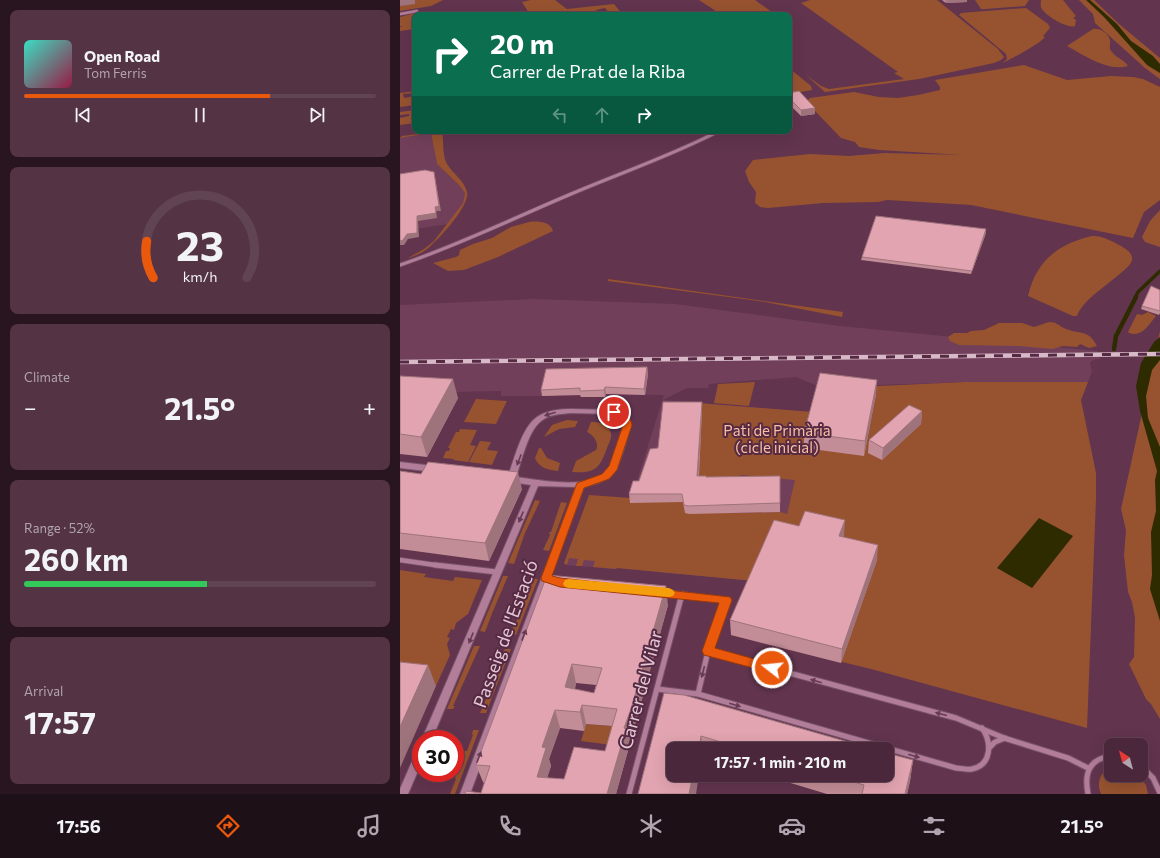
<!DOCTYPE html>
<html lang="en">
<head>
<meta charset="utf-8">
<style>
  :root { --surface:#4a273a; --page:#543345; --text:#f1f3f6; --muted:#b2a5af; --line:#614454; --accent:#ea580c }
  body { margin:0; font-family:Commissioner,sans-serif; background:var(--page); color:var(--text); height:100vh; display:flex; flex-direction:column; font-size:15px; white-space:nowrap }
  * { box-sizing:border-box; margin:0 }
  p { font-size:13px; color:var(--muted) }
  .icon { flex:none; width:22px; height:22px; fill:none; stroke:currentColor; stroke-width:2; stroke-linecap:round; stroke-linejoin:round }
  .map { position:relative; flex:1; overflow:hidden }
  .side { display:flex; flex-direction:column; gap:10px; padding:10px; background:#291520; width:400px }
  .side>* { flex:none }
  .banner { position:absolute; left:12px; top:12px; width:380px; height:122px; border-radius:8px; box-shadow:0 4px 16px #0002,0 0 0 1px var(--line); background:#0b6e4f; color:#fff; overflow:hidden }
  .needle { width:26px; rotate:324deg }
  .tools { position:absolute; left:704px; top:738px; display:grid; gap:8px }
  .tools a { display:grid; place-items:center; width:44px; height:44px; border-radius:8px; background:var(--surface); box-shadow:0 4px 16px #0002,0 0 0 1px var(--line); font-size:20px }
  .speed { position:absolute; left:12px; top:730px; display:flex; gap:8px; font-size:20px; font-weight:700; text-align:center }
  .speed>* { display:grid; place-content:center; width:52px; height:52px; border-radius:50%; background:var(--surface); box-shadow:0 4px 16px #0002,0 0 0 1px var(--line); line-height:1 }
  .speed .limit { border:6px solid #d22; background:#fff; color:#111 }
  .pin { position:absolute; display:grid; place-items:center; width:34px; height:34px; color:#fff; margin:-17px; border:2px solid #fff; border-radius:50%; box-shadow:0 1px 4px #0007 }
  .me { position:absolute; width:44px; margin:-22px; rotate:286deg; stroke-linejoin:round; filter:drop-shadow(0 0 3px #0008) }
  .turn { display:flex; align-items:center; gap:14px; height:84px; padding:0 12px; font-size:18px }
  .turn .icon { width:52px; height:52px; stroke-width:2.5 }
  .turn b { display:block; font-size:28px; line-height:34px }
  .lanes { display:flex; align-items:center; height:38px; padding:0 12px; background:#0003; justify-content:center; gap:20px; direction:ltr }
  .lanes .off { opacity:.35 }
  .big { font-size:30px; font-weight:700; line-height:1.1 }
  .side .card { flex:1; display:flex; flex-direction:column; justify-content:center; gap:6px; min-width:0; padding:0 14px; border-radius:8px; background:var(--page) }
  .side .dial { align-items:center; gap:0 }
  .dial svg { height:104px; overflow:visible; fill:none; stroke:var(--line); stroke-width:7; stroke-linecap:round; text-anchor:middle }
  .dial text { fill:var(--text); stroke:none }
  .song { display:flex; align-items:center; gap:12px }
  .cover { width:48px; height:48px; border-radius:6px; background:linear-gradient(135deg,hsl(170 70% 55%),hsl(340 70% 35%)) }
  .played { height:4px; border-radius:2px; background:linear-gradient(90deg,var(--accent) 70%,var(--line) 70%) }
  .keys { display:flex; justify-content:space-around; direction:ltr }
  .heat { display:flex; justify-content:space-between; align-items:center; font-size:22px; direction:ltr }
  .charge { height:6px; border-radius:3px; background:linear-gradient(90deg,#34c759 52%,var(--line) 0) }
  .trip { position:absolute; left:266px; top:742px; width:228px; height:40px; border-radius:8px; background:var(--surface); box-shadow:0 4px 16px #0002,0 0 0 1px var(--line); font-weight:700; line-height:40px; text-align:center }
  .dock { display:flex; height:64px; justify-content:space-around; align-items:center; background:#1e1017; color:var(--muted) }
  .dock .icon { width:28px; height:28px }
  .dock .active { color:var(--accent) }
  .dock b { font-size:18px; color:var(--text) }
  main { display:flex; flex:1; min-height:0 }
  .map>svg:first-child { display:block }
</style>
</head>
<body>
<main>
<section class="side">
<div class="card">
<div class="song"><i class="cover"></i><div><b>Open Road</b><p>Tom Ferris</p></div></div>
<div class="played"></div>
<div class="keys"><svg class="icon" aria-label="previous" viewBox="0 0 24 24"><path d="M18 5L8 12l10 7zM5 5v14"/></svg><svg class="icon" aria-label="pause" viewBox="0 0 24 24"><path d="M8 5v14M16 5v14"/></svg><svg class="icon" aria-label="next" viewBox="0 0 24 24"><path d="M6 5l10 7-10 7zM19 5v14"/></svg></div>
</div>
<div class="card dial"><svg viewBox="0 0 100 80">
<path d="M14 69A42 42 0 1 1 86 69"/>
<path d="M14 69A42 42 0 0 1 9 41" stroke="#ea580c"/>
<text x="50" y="56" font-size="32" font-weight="700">23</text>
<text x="50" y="72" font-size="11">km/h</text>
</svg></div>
<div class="card"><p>Climate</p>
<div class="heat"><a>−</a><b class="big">21.5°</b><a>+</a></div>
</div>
<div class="card"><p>Range · 52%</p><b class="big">260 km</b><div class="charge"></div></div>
<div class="card"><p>Arrival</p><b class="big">17:57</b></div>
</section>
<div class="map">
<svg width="760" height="794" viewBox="0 0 760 794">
  <rect width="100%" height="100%" fill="#62344e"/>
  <g fill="#723f5b">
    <path d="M31,133L37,164L59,185L65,193L63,203L48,224L0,231V138Z"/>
    <path d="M134,299L275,304L440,326L697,351L700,359H696L690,362L692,372L688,382H565L420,387L396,377L309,384L308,388H287L263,400L384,410L396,478L387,514L354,581L217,568L216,569L165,565L164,563L231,500L264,395L207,394L205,397L158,395V396H101V391L0,393V305Z"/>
  </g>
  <g fill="#975330">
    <path d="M0,0H43L31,6L0,11Z"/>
    <path d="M131,0H155L167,9L214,4L223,15H211L205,8L196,10L200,15H126L125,14L129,13L122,2Z"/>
    <path d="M299,0H355L376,15H322Z"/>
    <path d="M410,0H537L598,49L604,57L601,60L594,63L519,79L425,92L406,75L421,86L429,89L504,79L494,73L498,72L401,3Z"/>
    <path d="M575,0H629L625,6L585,9H581Z"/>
    <path d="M641,0H663L676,16L673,18L676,20L675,26C668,29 646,16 642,9C640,6 641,4 641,0Z"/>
    <path d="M679,0H694L719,24L760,58V79L745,68L695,23L693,14Z"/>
    <path d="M626,8L648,24L650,28L643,36L645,37C641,43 610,60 602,63L607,59L606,54L559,15L561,13Z"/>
    <path d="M15,13L17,15H15V41L13,37L14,29L0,31V27L3,26H0V17Z"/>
    <path d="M693,29C700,28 708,33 710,40C711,45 708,48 712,52C716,58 725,60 728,66C708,72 683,55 667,46Z"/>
    <path d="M624,65L667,80L711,76L733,77L743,79L760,87V200L744,212L733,238L571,205L487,200L478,202L423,203L368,208L360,207L355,203L356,192L349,182L345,171L353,160L410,154L449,156L485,153L562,155L479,150L459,147L455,142L441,138L415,111L407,101L410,98L454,92L479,97L498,98L518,95L540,90V87L535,80Z"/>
    <path d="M389,68L411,86L412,90L389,94Z"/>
    <path d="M15,91V93L3,94L4,98L15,96V105L0,107V93Z"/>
    <path d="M15,110V113L11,114V115L15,117V123L0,125V118L9,116V114L0,115V112Z"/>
    <path d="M42,131C44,142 42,155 47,164C53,174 64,180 67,192C70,206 38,240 27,249C22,253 15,256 8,258L24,249L34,241L63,203L65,193L59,185L37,164L31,133L0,138L2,136Z"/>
    <path d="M760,210V247L745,242L742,237L750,221Z"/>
    <path d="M129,222C137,221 150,221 153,231L98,257L64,270L48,271L33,263L56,257L59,255L60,250L73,244L92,238L111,227Z"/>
    <path d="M692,236C703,236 712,241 721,246C726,249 733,253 732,260C730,272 684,295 677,316H673L628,296C636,261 658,244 692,236Z"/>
    <path d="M208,279L443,312L442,317L365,302L208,281Z"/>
    <path d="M748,312L756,316C749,324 742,338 729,333L728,332L737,314L742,315Z"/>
    <path d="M649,322C656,322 658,325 664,328C678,335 688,328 697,346L689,348L680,344L677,347L663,346L652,349L619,346L559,345L550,341L548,337L554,333H567L571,331L584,330L599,323H622L634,327Z"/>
    <path d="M760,331V719L751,704L746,699L729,664L734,657L735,618L732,602L728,592L724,555L726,530L721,509Z"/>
    <path d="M355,382L349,406L314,403L318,384Z"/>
    <path d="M565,382H688L681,400L696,473V499L687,728L471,669L331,635L354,581L217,568L216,569L193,567L195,561L184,560L182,566H176L178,559L169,558L167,565L164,563L189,495L231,498L234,490L335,513L380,512L387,514L395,480L341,475L339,479L293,480L297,403L413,412L458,387Z"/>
    <path d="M76,399L107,401L96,424L64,422Z"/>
    <path d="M167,420L178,421L175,427L159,429L144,437L152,425Z"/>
    <path d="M191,422C200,422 207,424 211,433C212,438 209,443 207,448C200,468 195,474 172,472L176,461L196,450C200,443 193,435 187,432Z"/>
    <path d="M60,429L77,430L70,445L76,446L68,462L53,460L54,459L43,458L46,451H49L50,448H48L56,432H59Z"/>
    <path d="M80,441L91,442L87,450L98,451L92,465L69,462Z"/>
    <path d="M139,448H141L147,458L160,463L158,471C148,470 139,468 135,458Z"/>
    <path d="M135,500L140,501L125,533L114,564L108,563Z"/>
    <path d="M161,502L167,503L149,551L143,550L150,535L149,532H151Z"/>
    <path d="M0,570L26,574L24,577L53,581L55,577L82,580L68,614L56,623L54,630L51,629L47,637L50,638L47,644L50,655L36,686L0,682Z"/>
    <path d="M103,576H108L93,611L85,632L80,631Z"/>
    <path d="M132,579H138L116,635L110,634L119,616L118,615L119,612H120L125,596L127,595L132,583L130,582Z"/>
    <path d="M74,646H80L53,706H55L53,709H47Z"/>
    <path d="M105,649H111L86,713H80L89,692H88L97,673L96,672L104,654L103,653Z"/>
    <path d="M186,724L232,728L227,747L181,741Z"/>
    <path d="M73,730H79L55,794H50L56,779L55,778L56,774H58L65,756L63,755L65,751H67L73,735L72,734Z"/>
    <path d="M711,767V775H738L746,785L748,794H701C696,783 700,772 711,767Z"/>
  </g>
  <g fill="#2e2b00">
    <path d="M686,0H690L717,24L731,41L753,56L760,64V73L747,65L704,17Z"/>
    <path d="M760,337V360L752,370L746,396L748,418L760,447V621L750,589L752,575L751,532L756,511L755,480L757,471L740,411L736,386L741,363L754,342Z"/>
    <path d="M639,518L673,536L632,588L597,568Z"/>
  </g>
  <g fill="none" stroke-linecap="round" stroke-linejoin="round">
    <path stroke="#2e2b00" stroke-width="3.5" d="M735,298L738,292L760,271"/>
    <path stroke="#2e2b00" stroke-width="4.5" d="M714,349L716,336L736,297"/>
    <defs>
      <path id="pedestrian" d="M0,560L35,565"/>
      <path id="minor-far2" d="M0,14L17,11"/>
      <path id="minor-far1" d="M0,265C59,245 114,218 171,194C220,173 271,156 319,131"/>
      <g id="minor">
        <path d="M35,565L97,572"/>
        <path d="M261,592L326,600L308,651L298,694"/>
        <path d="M308,651L556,718L604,738L668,758L688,768"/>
        <path d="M257,689L298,694L556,768C561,768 567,770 572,769C592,765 592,742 582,728"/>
        <path d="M589,748L595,742L605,738"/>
        <path d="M741,766L753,778L760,793"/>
        <path d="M229,794L282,594"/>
        <path d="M688,794C684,773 689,759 711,756"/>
      </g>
      <g id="tertiary">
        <path d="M171,409L217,410L227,417L231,425L223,452L217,469L209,478L198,483L184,487L70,794H60L176,487L138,486L32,739H22L131,485L111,482L108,481L107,479C114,461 121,428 137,417C147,410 160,409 171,409ZM171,413L213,414L221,420L223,425C220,438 218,455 210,467C193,492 141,480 116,477C122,461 128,428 144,419C152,414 162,414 171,413Z"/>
        <path d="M0,462L34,466L37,467L38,469L37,471L34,472L0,468Z"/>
        <path d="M21,748V764L8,794H0V789L17,750Z"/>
      </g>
    </defs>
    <use href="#pedestrian" stroke="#785267" stroke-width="6"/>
    <use href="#minor-far2" stroke="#785267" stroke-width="3.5"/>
    <use href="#minor-far1" stroke="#785267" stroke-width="4.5"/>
    <use href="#minor" stroke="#785267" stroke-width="7"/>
    <use href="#tertiary" stroke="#785267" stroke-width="2"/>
    <use href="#pedestrian" stroke="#b17d99" stroke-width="4.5"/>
    <use href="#minor-far2" stroke="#b17d99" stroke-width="2.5"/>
    <use href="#minor-far1" stroke="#b17d99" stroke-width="3"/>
    <use href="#minor" stroke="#b17d99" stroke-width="5"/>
    <use href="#tertiary" fill="#b17d99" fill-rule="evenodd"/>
    <defs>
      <path id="rail" d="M0,362L760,354"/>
    </defs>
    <use href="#rail" stroke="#d7b9c8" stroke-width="4.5"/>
    <use href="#rail" stroke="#562a43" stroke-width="3" stroke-dasharray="9" stroke-linecap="butt"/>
  </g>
  <g fill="#c28d97" fill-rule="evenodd">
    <path d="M542,0H567V2L546,3Z"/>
    <path d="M389,93L415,108V114L401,116L389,104Z"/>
    <path d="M586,229V233L571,274L461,260L462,257Z"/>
    <path d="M760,290V313L759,315L741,309L742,306Z"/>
    <path d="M247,367L248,374L245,395L206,394L205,397H181L180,395L142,396L141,390Z"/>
    <path d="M0,376L58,398L27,457L0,454Z"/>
    <path d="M476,394L464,456L404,448V433Z"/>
    <path d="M302,410L299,476L306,477L380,476V512L289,514L285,513L283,502L230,503L229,494L239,481L258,448Z"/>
    <path d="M522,411L521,424L482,460L468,453L469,440Z"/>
    <path d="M0,471L122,489L89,561L0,549Z"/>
    <path d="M399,526L444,535L443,537L477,560L441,663L331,635L330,620Z"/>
    <path d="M147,575L268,605L234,728L228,744L229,747L216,794H65L81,793L84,783L83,782L76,765ZM176,683L196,685L194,693L175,689ZM186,724L212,726L205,751L164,779L147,778L151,766L149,759L160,728L184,731Z"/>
    <path d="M264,693L473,749H273Z"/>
    <path d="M513,760L510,781L507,794H427L364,775H487Z"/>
  </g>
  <g fill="#9e737b">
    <path d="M0,0H15V4L0,6Z"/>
    <path d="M557,0H567V2L546,3V1Z"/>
    <path d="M415,108V114L401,116V110Z"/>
    <path d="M34,172L41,211H36L37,218L18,221L19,237L8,239L4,245H0V241L17,216L35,207Z"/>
    <path d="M586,229V233L571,274Z"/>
    <path d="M247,367L248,374L245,395L244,389Z"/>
    <path d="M53,379L58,398L27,457L21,437Z"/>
    <path d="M477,380L476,394L464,456L465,441Z"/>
    <path d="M205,387L206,394L205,397L204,390Z"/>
    <path d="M302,402V410L298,484L297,476Z"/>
    <path d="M522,411L521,424L482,460L483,448Z"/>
    <path d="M118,472L122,489L89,561L85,543Z"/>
    <path d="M445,520L444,535L438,550L439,536Z"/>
    <path d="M478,545L477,560L441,663L442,649Z"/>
    <path d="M266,586L268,605L234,728L228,744L229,747L216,794H207L224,728Z"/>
    <path d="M172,664L176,683L170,705L165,687Z"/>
    <path d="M28,665L36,686L0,768V727Z"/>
    <path d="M182,705L186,724L184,731L180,712Z"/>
    <path d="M155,710L160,728L149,759L151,766L142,794L137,777L142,747Z"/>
    <path d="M301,736L303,749H299Z"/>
    <path d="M513,760L510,781L507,794H505Z"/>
    <path d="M293,775H299L296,794H289Z"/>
  </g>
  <g fill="#e1a4b0" stroke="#9e737b" fill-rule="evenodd">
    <path d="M545,0H557L546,1Z"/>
    <path d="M232,13L233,15H211Z"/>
    <path d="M399,91L415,108L401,110L389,98V93Z"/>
    <path d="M25,170L34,172L39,206L35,207L36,213L17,216V233L7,234L3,240L0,241V174Z"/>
    <path d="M476,216L586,229L572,271L462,257Z"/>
    <path d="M751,286L760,290V311L742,306Z"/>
    <path d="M247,367L244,389L205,387L204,390L180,391V388L141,390L146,369Z"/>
    <path d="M420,373L477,380L465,441L404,433Z"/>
    <path d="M0,376L53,379L21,437L0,434Z"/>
    <path d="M263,402H302L297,476H306V477L380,476V503L288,506L284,505L282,494H229L233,481H239L250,449L258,448Z"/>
    <path d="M509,405L522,411L483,448L469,440Z"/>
    <path d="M28,462L118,472L85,543L0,533V471L21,474Z"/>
    <path d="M405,511L445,520L439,536L478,545L442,649L330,620L374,520L399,526Z"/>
    <path d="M147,575L266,586L231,709L224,728L226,729L207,794H65L66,791L81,793L90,766L76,765ZM172,664L202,668L194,693L165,687ZM182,705L217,709L205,751L174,747L164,779L137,777L146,748L142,747L155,710L180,712Z"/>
    <path d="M0,662L28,665L0,727Z"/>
    <path d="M264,693L284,695L473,749H344L301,736L299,749H273V775H293L289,794H290H238Z"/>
    <path d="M487,753L513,760L505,794H462L464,785L432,775H487Z"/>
  </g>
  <defs><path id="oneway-solid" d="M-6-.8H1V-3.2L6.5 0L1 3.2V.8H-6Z"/></defs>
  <g fill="#683b54">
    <use href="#oneway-solid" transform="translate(150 414) rotate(162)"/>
    <use href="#oneway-solid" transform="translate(119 460) rotate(111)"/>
    <use href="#oneway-solid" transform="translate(121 517) rotate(113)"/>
    <use href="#oneway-solid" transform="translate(124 635) rotate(-69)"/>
    <use href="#oneway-solid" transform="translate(71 638) rotate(112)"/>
    <use href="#oneway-solid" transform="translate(303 672) rotate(104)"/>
    <use href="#oneway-solid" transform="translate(416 681) rotate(-164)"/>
    <use href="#oneway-solid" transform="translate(335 705) rotate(16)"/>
    <use href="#oneway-solid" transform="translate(541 714) rotate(-165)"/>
    <use href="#oneway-solid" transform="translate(514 756) rotate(16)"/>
    <use href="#oneway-solid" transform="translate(79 757) rotate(-69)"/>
  </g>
  <path fill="#ea580c" stroke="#983908" d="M214,409C222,411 231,416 232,425L217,470L209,479L184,488L152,576L160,578L330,597L332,600L315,648L376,665L378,668L376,672L372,673L304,655L302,651L319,603L160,587L142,581L141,578L177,483L202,474L209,466L223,425C222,417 214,417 210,412Z"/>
  <path fill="#f59e0b" d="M169,579L269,588L273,590L275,593L273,596L269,597L169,588L165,587L163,584L165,580Z"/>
  <g text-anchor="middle" stroke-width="4" stroke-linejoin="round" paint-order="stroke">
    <g font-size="15" fill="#f8bfa5" stroke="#562a43">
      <text x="377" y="436">Pati de Primària<tspan x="377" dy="17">(cicle inicial)</tspan></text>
    </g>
    <g font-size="18" fill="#e5c8d6" stroke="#562a43">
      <text transform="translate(106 634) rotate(-70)" y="6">Passeig de l'Estació</text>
      <text transform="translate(241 690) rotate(-75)" y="6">Carrer del Vilar</text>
    </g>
  </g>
</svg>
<div class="tools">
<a><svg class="needle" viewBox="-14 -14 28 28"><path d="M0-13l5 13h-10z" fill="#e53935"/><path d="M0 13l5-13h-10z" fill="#b2a5af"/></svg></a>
</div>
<div class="speed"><div class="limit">30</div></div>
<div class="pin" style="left:214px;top:412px;background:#d93025"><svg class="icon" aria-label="arrive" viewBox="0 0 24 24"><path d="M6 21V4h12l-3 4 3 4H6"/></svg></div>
<svg class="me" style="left:372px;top:668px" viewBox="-20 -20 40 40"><circle r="17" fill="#ea580c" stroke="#fff" stroke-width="3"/><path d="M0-11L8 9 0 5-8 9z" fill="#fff"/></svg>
<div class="trip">17:57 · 1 min · 210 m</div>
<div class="banner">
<div class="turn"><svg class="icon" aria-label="right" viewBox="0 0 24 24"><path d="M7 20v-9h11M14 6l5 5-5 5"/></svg><div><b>20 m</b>Carrer de Prat de la Riba</div></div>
<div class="lanes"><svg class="icon off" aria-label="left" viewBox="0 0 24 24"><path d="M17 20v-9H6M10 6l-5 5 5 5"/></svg><svg class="icon off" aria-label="ahead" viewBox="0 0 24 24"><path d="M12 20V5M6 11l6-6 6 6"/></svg><svg class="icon" aria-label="right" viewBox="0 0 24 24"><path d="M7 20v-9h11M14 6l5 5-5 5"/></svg></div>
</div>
</div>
</main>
<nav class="dock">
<b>17:56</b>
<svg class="icon active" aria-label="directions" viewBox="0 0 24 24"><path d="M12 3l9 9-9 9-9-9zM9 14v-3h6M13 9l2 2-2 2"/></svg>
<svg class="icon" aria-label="music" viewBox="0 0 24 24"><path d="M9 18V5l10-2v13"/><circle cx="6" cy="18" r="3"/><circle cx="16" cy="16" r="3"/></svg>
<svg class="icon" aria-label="phone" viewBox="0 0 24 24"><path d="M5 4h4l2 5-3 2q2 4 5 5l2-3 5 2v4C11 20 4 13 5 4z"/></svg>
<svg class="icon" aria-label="climate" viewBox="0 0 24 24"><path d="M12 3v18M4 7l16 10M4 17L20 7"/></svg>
<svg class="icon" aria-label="car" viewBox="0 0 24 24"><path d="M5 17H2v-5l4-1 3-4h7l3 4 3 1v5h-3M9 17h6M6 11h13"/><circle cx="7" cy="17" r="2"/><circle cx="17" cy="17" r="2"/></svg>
<svg class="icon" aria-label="filters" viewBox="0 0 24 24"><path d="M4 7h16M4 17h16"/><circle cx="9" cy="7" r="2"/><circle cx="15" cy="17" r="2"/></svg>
<b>21.5°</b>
</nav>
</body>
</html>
